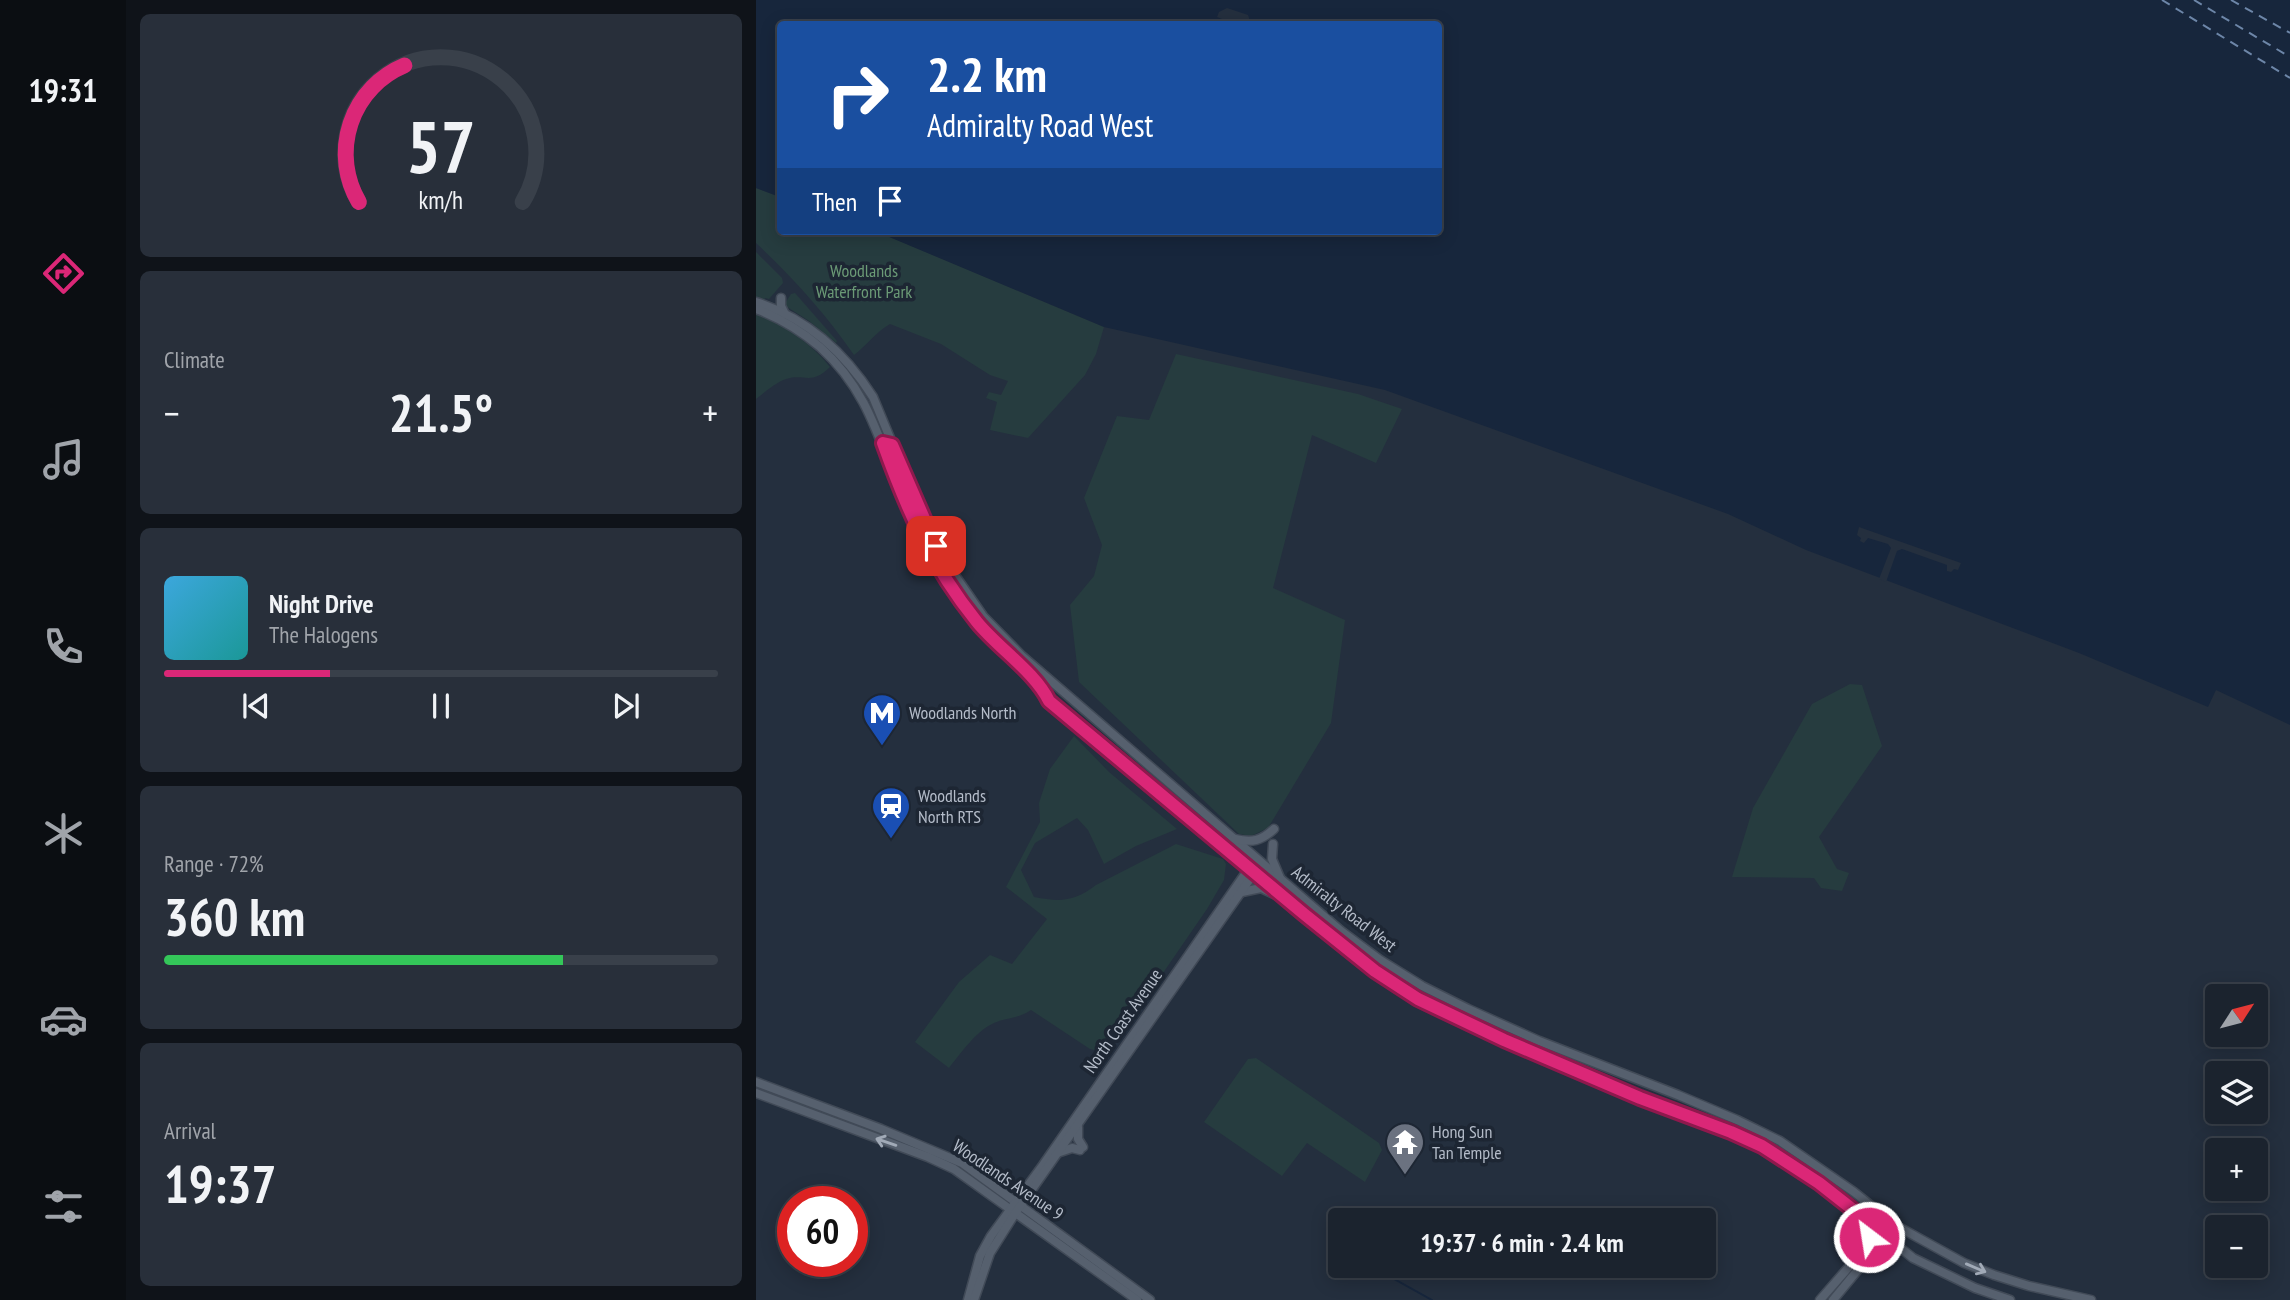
<!DOCTYPE html>
<html lang="en">
<head>
<meta charset="utf-8">
<style>
  :root { --surface:#1b232e; --page:#282f3a; --text:#f1f3f6; --muted:#a0a4aa; --line:#39404a; --accent:#db2777 }
  body { margin:0; font-family:"PT Sans Narrow",sans-serif; background:var(--page); color:var(--text); height:100vh; display:flex; flex-direction:column; font-size:26px; white-space:nowrap }
  * { box-sizing:border-box; margin:0 }
  p { font-size:23px; color:var(--muted) }
  .icon { flex:none; width:38px; height:38px; fill:none; stroke:currentColor; stroke-width:2; stroke-linecap:round; stroke-linejoin:round }
  .map { position:relative; flex:1; overflow:hidden }
  .sheet { display:flex; flex-direction:column; gap:14px; padding:14px; background:#0f1319; width:630px }
  .sheet>* { flex:none }
  .guide { position:absolute; left:21px; top:21px; width:665px; height:214px; border-radius:7px; box-shadow:0 4px 18px #0003,0 0 0 2px var(--line); background:#1a4fa0; color:#fff; overflow:hidden }
  .needle { width:46px; rotate:54deg }
  .controls { position:absolute; left:1449px; top:984px; display:grid; gap:14px }
  .controls a { display:grid; place-items:center; width:63px; height:63px; border-radius:7px; background:var(--surface); box-shadow:0 4px 18px #0003,0 0 0 2px var(--line); font-size:35px }
  .speed { position:absolute; left:21px; top:1186px; display:flex; gap:14px; font-size:35px; font-weight:700; text-align:center }
  .speed>* { display:grid; place-content:center; width:91px; height:91px; border-radius:50%; background:var(--surface); box-shadow:0 4px 18px #0003,0 0 0 2px var(--line); line-height:1 }
  .speed .limit { border:10px solid #d22; background:#fff; color:#111 }
  .pin { position:absolute; display:grid; place-items:center; width:60px; height:60px; color:#fff; margin:-30px; border-radius:14px; box-shadow:0 4px 10px #0006 }
  .me { position:absolute; width:77px; margin:-38px; rotate:329deg; stroke-linejoin:round; filter:drop-shadow(0 0 5px #0008) }
  .turn { display:flex; align-items:center; gap:24px; height:147px; padding:0 35px; font-size:32px }
  .turn .icon { width:91px; height:91px; stroke-width:2.5 }
  .turn b { display:block; font-size:49px; line-height:60px }
  .then { display:flex; align-items:center; height:66px; padding:0 35px; background:#0003; gap:14px; font-size:26px }
  .big { font-size:52px; font-weight:600; line-height:1.1 }
  .sheet .card { flex:1; display:flex; flex-direction:column; justify-content:center; gap:10px; min-width:0; padding:0 24px; border-radius:10px; background:var(--page) }
  .sheet .dial { align-items:center; gap:0 }
  .dial svg { height:182px; overflow:visible; fill:none; stroke:var(--line); stroke-width:7; stroke-linecap:round; text-anchor:middle }
  .dial text { fill:var(--text); stroke:none }
  .song { display:flex; align-items:center; gap:21px }
  .cover { width:84px; height:84px; border-radius:10px; background:linear-gradient(135deg,hsl(200 70% 55%),hsl(180 70% 35%)) }
  .played { height:7px; border-radius:4px; background:linear-gradient(90deg,var(--accent) 30%,var(--line) 30%) }
  .keys { display:flex; justify-content:space-around; direction:ltr }
  .heat { display:flex; justify-content:space-between; align-items:center; font-size:38px; direction:ltr }
  .charge { height:10px; border-radius:5px; background:linear-gradient(90deg,#34c759 72%,var(--line) 0) }
  .trip { position:absolute; left:572px; top:1208px; width:388px; height:70px; border-radius:7px; background:var(--surface); box-shadow:0 4px 18px #0003,0 0 0 2px var(--line); font-weight:600; line-height:70px; text-align:center }
  main { display:flex; flex:1; min-height:0 }
  .dock { display:flex; flex-direction:column; width:126px; justify-content:space-around; align-items:center; background:#0b0e12; color:var(--muted) }
  .dock .icon { width:49px; height:49px }
  .dock .on { color:var(--accent) }
  .dock b { font-size:32px; color:var(--text) }
  .map>svg:first-child { display:block }
</style>
</head>
<body>
<main>
<nav class="dock">
<b>19:31</b>
<svg class="icon on" aria-label="directions" viewBox="0 0 24 24"><path d="M12 3l9 9-9 9-9-9zM9 14v-3h6M13 9l2 2-2 2"/></svg>
<svg class="icon" aria-label="music" viewBox="0 0 24 24"><path d="M9 18V5l10-2v13"/><circle cx="6" cy="18" r="3"/><circle cx="16" cy="16" r="3"/></svg>
<svg class="icon" aria-label="phone" viewBox="0 0 24 24"><path d="M5 4h4l2 5-3 2q2 4 5 5l2-3 5 2v4C11 20 4 13 5 4z"/></svg>
<svg class="icon" aria-label="climate" viewBox="0 0 24 24"><path d="M12 3v18M4 7l16 10M4 17L20 7"/></svg>
<svg class="icon" aria-label="car" viewBox="0 0 24 24"><path d="M5 17H2v-5l4-1 3-4h7l3 4 3 1v5h-3M9 17h6M6 11h13"/><circle cx="7" cy="17" r="2"/><circle cx="17" cy="17" r="2"/></svg>
<svg class="icon" aria-label="filters" viewBox="0 0 24 24"><path d="M4 7h16M4 17h16"/><circle cx="9" cy="7" r="2"/><circle cx="15" cy="17" r="2"/></svg>
</nav>
<section class="sheet">
<div class="card dial"><svg viewBox="0 0 100 80">
<path d="M14 69A42 42 0 1 1 86 69"/>
<path d="M14 69A42 42 0 0 1 34 9" stroke="#db2777"/>
<text x="50" y="56" font-size="32" font-weight="700">57</text>
<text x="50" y="72" font-size="11">km/h</text>
</svg></div>
<div class="card"><p>Climate</p>
<div class="heat"><a>−</a><b class="big">21.5°</b><a>+</a></div>
</div>
<div class="card">
<div class="song"><i class="cover"></i><div><b>Night Drive</b><p>The Halogens</p></div></div>
<div class="played"></div>
<div class="keys"><svg class="icon" aria-label="previous" viewBox="0 0 24 24"><path d="M18 5L8 12l10 7zM5 5v14"/></svg><svg class="icon" aria-label="pause" viewBox="0 0 24 24"><path d="M8 5v14M16 5v14"/></svg><svg class="icon" aria-label="next" viewBox="0 0 24 24"><path d="M6 5l10 7-10 7zM19 5v14"/></svg></div>
</div>
<div class="card"><p>Range · 72%</p><b class="big">360 km</b><div class="charge"></div></div>
<div class="card"><p>Arrival</p><b class="big">19:37</b></div>
</section>
<div class="map">
<svg width="1534" height="1300" viewBox="0 0 1534 1300">
  <rect width="100%" height="100%" fill="#242f3e"/>
  <g fill="#263c3f">
    <path d="M0,188L24,197V231H120L348,327L340,354L329,375L272,438L234,430L241,402L230,398L233,392L245,395L252,381L234,375L185,344L134,324C120,332 111,345 98,355C69,313 37,278 0,243Z"/>
    <path d="M0,252L26,278L27,283L13,299L9,298L8,301L0,299Z"/>
    <path d="M39,293L81,341L80,343L53,321L28,305L35,294Z"/>
    <path d="M0,314C29,326 54,342 74,367C55,386 49,373 30,379C19,383 9,392 0,399Z"/>
    <path d="M420,354L602,394L646,409L620,463L556,435L517,588L589,620L575,723L512,828L495,836L483,834L323,682L314,605L338,576L346,545L328,498L361,416L393,420Z"/>
    <path d="M1094,684L1106,685L1126,746L1063,837L1081,869L1093,873L1086,891L1065,888L1058,878L976,877L997,808L1056,704Z"/>
    <path d="M318,736L353,772L421,829L380,846L348,864L332,830L321,818L279,843L265,870L278,897C304,902 318,902 340,885L420,844L467,859L470,864L468,880L451,909L352,1053L334,1049L275,1010C262,1019 252,1017 238,1023C220,1031 205,1053 193,1068L159,1042L203,982L234,955L256,964L291,919L250,887L284,822L283,803L294,769Z"/>
    <path d="M500,1058L623,1143L626,1150L609,1182L551,1143L526,1176L448,1122L492,1059Z"/>
  </g>
  <path fill="#17263c" d="M0,0H1534V725L1460,690L1452,707L1323,653L1050,550L972,514L629,390L348,327L119,231H682V24H495L492,15L471,8L463,12L461,17L479,24H470L460,21L458,24H24V197L0,188Z"/>
  <path fill="#242f3e" d="M1103,527L1205,563L1202,570L1198,569L1195,572L1191,571V565L1146,549L1141,551L1130,582L1123,579L1135,548L1132,544L1112,538L1108,543L1104,541L1105,538L1101,535Z"/>
  <g fill="none" stroke-linecap="round" stroke-linejoin="round">
    <path stroke="#17263c" stroke-width="2" d="M613,1265L676,1300"/>
    <g stroke="#6d86a8" stroke-width="2" stroke-dasharray="9 7" stroke-linecap="butt">
      <path d="M1406,0L1534,78"/>
      <path d="M1438,0L1534,57"/>
      <path d="M1475,0L1534,33"/>
    </g>
    <defs>
      <g id="major">
        <path d="M25,298V306L29,314"/>
        <path d="M0,302C50,318 89,353 117,397L168,520L189,561L227,616L266,656L585,931L624,960L666,986L712,1009L783,1041L922,1095L981,1120L1024,1141L1098,1192L1139,1225L1208,1263L1238,1275L1273,1286L1335,1300"/>
        <path d="M0,309C24,318 44,330 64,347C121,398 126,459 158,524C169,547 184,571 199,592C211,610 224,627 239,643C257,662 281,676 293,700L548,914L619,971L662,999L820,1072L1005,1146L1063,1183L1157,1258L1219,1288L1254,1300"/>
        <path d="M479,839C496,843 505,841 518,829"/>
        <path d="M517,844L516,859L524,878"/>
        <path d="M486,892L505,888L520,895"/>
        <path d="M0,1082L125,1129L206,1163L394,1300"/>
        <path d="M0,1093L172,1157L198,1169L381,1300"/>
        <path d="M322,1127V1139L327,1147"/>
        <path d="M304,1152L316,1148L324,1150"/>
        <path d="M212,1300L224,1256L235,1236L287,1165L496,864"/>
        <path d="M218,1300L234,1253L260,1212L501,869"/>
        <path d="M1064,1300L1133,1221"/>
        <path d="M1077,1300L1139,1225"/>
      </g>
    </defs>
    <use href="#major" stroke="#414a57" stroke-width="11"/>
    <use href="#major" stroke="#56606e" stroke-width="8"/>
  </g>
  <defs><path id="oneway-shaft" d="M-6 0H5M1.5-3L5.5 0L1.5 3" fill="none" stroke-width="1.6" stroke-linecap="round" stroke-linejoin="round" transform="scale(1.75)"/></defs>
  <g stroke="#a1aab7">
    <use href="#oneway-shaft" transform="translate(130 1142) rotate(-161)"/>
    <use href="#oneway-shaft" transform="translate(1220 1268) rotate(23)"/>
  </g>
  <g fill="none" stroke-linecap="round" stroke-linejoin="round">
    <defs>
      <path id="route" d="M180,546L136,445L127,443C151,510 175,565 221,622C242,648 279,672 293,701L548,914L619,971L662,999L748,1040L884,1098L975,1132L1006,1146L1063,1183L1105,1216L1111,1226L1113,1237"/>
    </defs>
    <use href="#route" stroke="#8e194d" stroke-width="18"/>
    <use href="#route" stroke="#db2777" stroke-width="12"/>
  </g>
  <defs>
    <symbol id="metro-pin" viewBox="-11 -11 22 30"><path d="M0 17L-7.5 6A9.5 9.5 0 1 1 7.5 6Z" fill="#1a4fb4" stroke="#1d2633"/><path d="M-5.5 5V-5H-3L0 0L3-5H5.5V5H3V-.5L0 4L-3-.5V5Z" fill="#fff"/></symbol>
    <symbol id="station-pin" viewBox="-11 -11 22 30"><path d="M0 17L-7.5 6A9.5 9.5 0 1 1 7.5 6Z" fill="#1a4fb4" stroke="#1d2633"/><path d="M-3-6H3Q5-6 5-4V2Q5 4 3 4L4.5 6H3L1.5 4h-3L-3 6H-4.5L-3 4Q-5 4-5 2V-4Q-5-6-3-6ZM-3.5-4v3h7v-3ZM-3.5 1v1.5H-2V1ZM2 1v1.5H3.5V1Z" fill="#fff"/></symbol>
    <symbol id="temple-pin" viewBox="-11 -11 22 30"><path d="M0 17L-7.5 6A9.5 9.5 0 1 1 7.5 6Z" fill="#6b7280" stroke="#1d2633"/><path d="M0-6L5-2H3V0L6.5 2.5H4V6H1.5V3h-3V6H-4V2.5H-6.5L-3 0V-2H-5Z" fill="#fff"/></symbol>
  </defs>
  <g fill-rule="evenodd">
    <use href="#metro-pin" x="104" y="691" width="44" height="60"/>
    <use href="#station-pin" x="113" y="784" width="44" height="60"/>
    <use href="#temple-pin" x="627" y="1120" width="44" height="60"/>
  </g>
  <g text-anchor="middle" stroke-width="7" stroke-linejoin="round" paint-order="stroke">
    <g font-size="18" fill="#6b9a76" stroke="#1d2633">
      <text x="108" y="277">Woodlands<tspan x="108" dy="21">Waterfront Park</tspan></text>
    </g>
    <g font-size="18" fill="#b4bcc9" stroke="#1d2633" text-anchor="start">
      <text x="153" y="719">Woodlands North</text>
      <text x="162" y="802">Woodlands<tspan x="162" dy="21">North RTS</tspan></text>
      <text x="676" y="1138">Hong Sun<tspan x="676" dy="21">Tan Temple</tspan></text>
    </g>
    <g font-size="18" fill="#b4bcc9" stroke="#1d2633">
      <text transform="translate(588 909) rotate(38)" y="6">Admiralty Road West</text>
      <text transform="translate(367 1021) rotate(-55)" y="6">North Coast Avenue</text>
      <text transform="translate(252 1180) rotate(34)" y="6">Woodlands Avenue 9</text>
    </g>
  </g>
</svg>
<div class="controls">
<a><svg class="needle" viewBox="-14 -14 28 28"><path d="M0-13l5 13h-10z" fill="#e53935"/><path d="M0 13l5-13h-10z" fill="#a0a4aa"/></svg></a>
<a><svg class="icon" aria-label="layers" viewBox="0 0 24 24"><path d="M12 4l9 5-9 5-9-5zM3 14l9 5 9-5"/></svg></a>
<a>+</a>
<a>−</a>
</div>
<div class="speed"><div class="limit">60</div></div>
<div class="pin" style="left:180px;top:546px;background:#d93025"><svg class="icon" aria-label="arrive" viewBox="0 0 24 24"><path d="M6 21V4h12l-3 4 3 4H6"/></svg></div>
<svg class="me" style="left:1113px;top:1237px" viewBox="-20 -20 40 40"><circle r="17" fill="#db2777" stroke="#fff" stroke-width="3"/><path d="M0-11L8 9 0 5-8 9z" fill="#fff"/></svg>
<div class="trip">19:37 · 6 min · 2.4 km</div>
<div class="guide">
<div class="turn"><svg class="icon" aria-label="right" viewBox="0 0 24 24"><path d="M7 20v-9h11M14 6l5 5-5 5"/></svg><div><b>2.2 km</b>Admiralty Road West</div></div>
<div class="then">Then<svg class="icon" aria-label="arrive" viewBox="0 0 24 24"><path d="M6 21V4h12l-3 4 3 4H6"/></svg></div>
</div>
</div>
</main>
</body>
</html>
